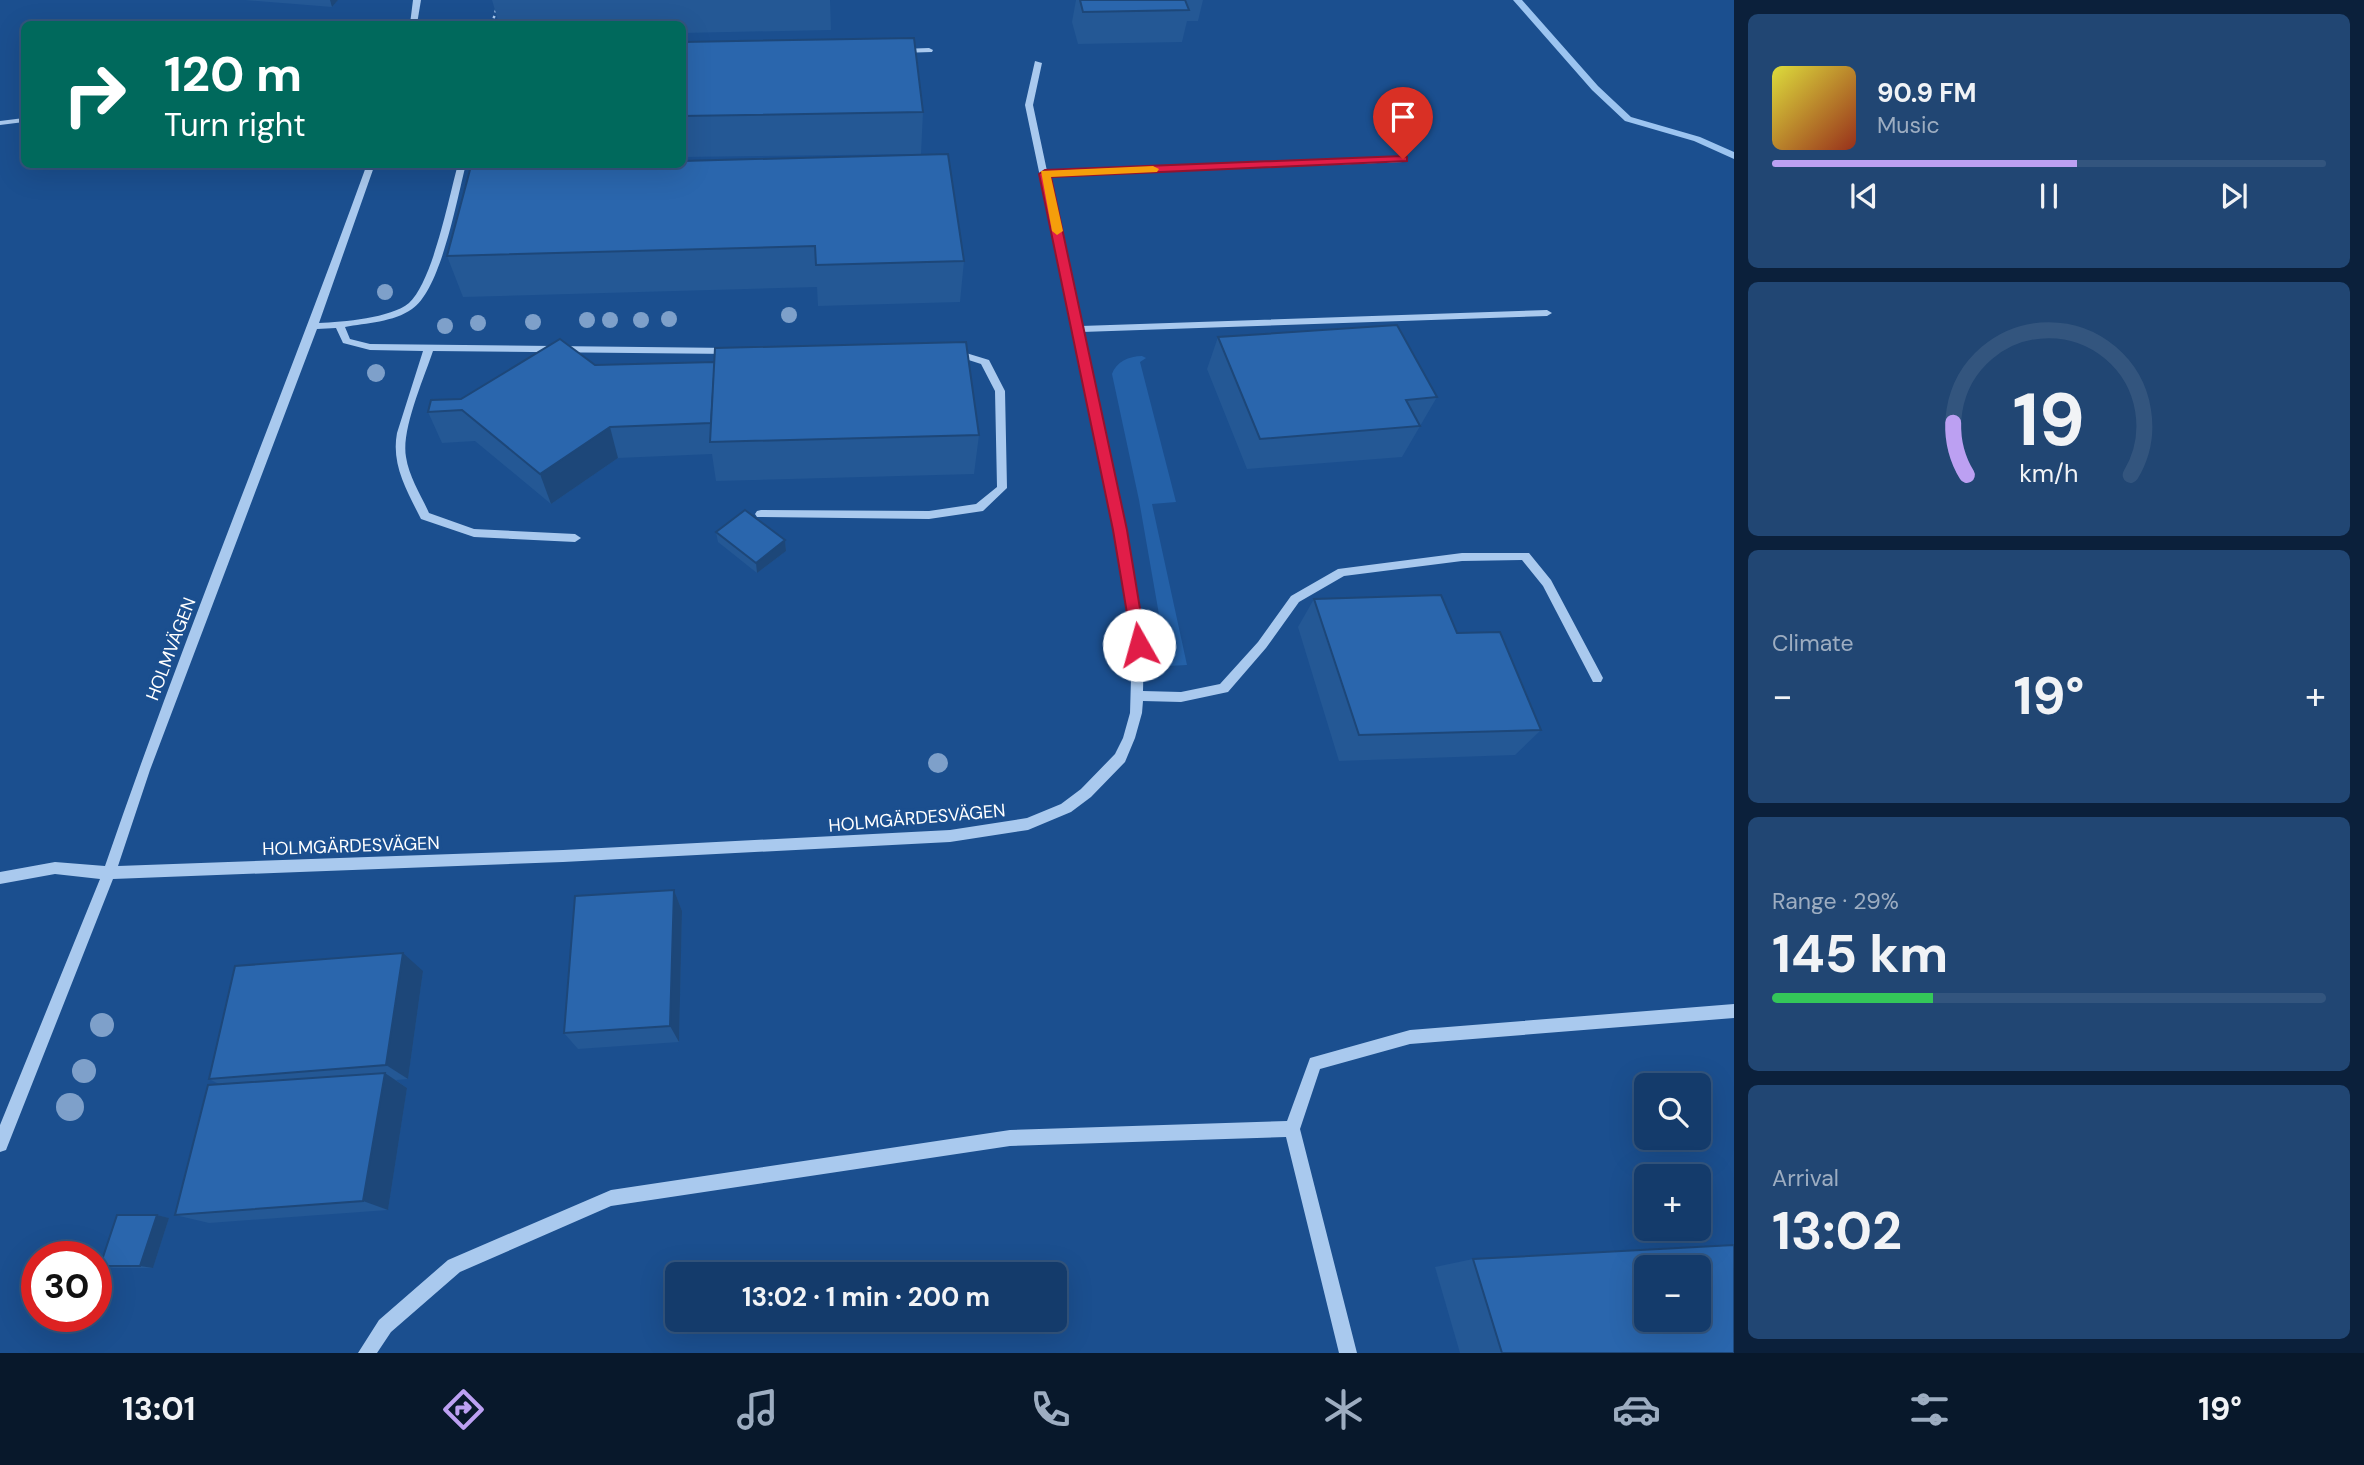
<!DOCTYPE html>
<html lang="en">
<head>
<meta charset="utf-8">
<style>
  :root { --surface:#143b6b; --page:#214673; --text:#f1f3f6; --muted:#9dadc1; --line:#33557e; --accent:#bca0f2 }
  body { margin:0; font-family:"DM Sans",sans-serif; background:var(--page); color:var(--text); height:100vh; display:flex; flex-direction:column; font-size:26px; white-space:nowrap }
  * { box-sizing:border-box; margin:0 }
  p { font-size:23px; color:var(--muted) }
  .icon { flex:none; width:38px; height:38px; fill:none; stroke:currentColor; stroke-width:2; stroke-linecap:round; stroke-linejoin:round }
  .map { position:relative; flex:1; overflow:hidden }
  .sheet { display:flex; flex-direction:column; gap:14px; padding:14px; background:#0b203b; width:630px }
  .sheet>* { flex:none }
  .banner { position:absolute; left:21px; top:21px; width:665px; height:147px; border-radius:10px; box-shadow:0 7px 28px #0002,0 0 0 2px var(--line); background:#00695c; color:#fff; overflow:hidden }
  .fabs { position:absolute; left:1634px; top:1073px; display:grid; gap:14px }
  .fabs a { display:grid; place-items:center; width:77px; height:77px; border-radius:10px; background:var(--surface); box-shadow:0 7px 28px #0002,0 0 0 2px var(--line); font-size:35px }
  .speed { position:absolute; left:21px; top:1241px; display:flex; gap:14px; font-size:35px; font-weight:700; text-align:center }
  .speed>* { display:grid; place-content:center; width:91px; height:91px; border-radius:50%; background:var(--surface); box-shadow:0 7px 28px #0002,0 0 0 2px var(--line); line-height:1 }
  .speed .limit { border:10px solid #d22; background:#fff; color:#111 }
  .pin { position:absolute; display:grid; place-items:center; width:60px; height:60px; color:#fff; margin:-72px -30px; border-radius:50% 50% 50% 0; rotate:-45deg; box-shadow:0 0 7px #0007 }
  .pin .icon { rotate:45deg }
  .me { position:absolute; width:77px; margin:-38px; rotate:353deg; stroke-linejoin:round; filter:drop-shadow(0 0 5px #0008) }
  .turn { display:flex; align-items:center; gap:24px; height:147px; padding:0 28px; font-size:32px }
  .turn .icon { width:91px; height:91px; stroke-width:2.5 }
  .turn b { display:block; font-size:49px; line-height:60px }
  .big { font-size:52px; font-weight:700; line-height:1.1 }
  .sheet .tile { flex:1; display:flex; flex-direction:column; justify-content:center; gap:10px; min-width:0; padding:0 24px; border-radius:10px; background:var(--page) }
  .sheet .dial { align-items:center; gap:0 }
  .dial svg { height:182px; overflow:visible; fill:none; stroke:var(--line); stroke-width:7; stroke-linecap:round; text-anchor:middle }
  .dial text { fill:var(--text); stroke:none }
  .song { display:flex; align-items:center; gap:21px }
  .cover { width:84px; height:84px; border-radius:10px; background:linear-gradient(135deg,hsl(60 70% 55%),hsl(10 70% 35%)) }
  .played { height:7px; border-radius:4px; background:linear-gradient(90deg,var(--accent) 55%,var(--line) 55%) }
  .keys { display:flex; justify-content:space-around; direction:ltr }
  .heat { display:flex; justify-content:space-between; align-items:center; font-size:38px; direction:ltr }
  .charge { height:10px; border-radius:5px; background:linear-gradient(90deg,#34c759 29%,var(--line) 0) }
  .trip { position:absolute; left:665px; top:1262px; width:402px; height:70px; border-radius:10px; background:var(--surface); box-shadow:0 7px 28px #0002,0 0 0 2px var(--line); font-weight:700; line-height:70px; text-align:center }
  .menu { display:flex; height:112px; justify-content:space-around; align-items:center; background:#08182b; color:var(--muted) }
  .menu .icon { width:49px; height:49px }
  .menu .active { color:var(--accent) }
  .menu b { font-size:32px; color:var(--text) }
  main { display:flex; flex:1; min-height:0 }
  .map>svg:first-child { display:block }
</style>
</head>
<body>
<main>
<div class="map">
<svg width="1734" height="1353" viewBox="0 0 1734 1353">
  <rect width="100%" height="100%" fill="#1b4f8f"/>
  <path fill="#2461a8" d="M1142,356L1146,358L1140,362L1176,502L1152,504L1187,665L1168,666L1139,500L1112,374C1116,362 1129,356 1142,356Z"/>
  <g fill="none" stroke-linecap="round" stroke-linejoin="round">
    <path fill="#9cc4f0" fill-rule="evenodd" d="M1513,0H1522L1598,86L1631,117L1700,137L1734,152V159L1694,141L1625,121L1592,90Z"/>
    <path stroke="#a9c9ee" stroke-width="2.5" stroke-dasharray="2.5 3.5" stroke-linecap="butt" d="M492,24L499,0"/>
    <g fill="#a9c9ee" fill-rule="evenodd">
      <path d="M413,0H421L417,24H410Z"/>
      <path d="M929,48L933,50L932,52L901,53L897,51L901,49Z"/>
      <path d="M1035,61L1042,63L1033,105L1047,171L1403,156L1407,159L1403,162L1049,176L1081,326L1547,310L1552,313L1547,316L1082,332L1126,530L1144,645L1143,691L1181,692L1220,684L1258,642L1291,596L1338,569L1462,553H1529L1551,580L1603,678L1601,682H1593L1543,586L1522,560L1462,561L1344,576L1299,602L1266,648L1228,692L1181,702L1143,701L1142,713L1135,738L1125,762L1091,797L1071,812L1028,830L950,842L563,862L113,879L6,1150L0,1152V1125L100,879L55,874L0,884V872L55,862L105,866C186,630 282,399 367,164H375L319,323C343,322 391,318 409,303C433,281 449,197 458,164H466C457,198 441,290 412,309C394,322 366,323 345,327L350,339L370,344L732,348L737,351L732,354L433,351C424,378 401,430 406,457C409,477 421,495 429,513L474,529L575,534L581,538L575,542L474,537L421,519C407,491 391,465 397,433L423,351L370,350L343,343L336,328L317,329L150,770L118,866L563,850L950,830L1027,818L1061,804L1081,789L1115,754L1123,738L1130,713L1132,645L1114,530L1025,105Z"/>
      <path d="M24,118V122L0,125V121Z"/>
      <path d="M953,349L989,360L1005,391L1007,488L983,511L929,519L757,517L755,514L757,511L761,510L929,511L976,504L997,487L995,391L981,364L950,354V350Z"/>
      <path d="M1734,1004V1018L1410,1044L1320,1069L1300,1129L1357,1353H1339L1286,1137L1010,1146L611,1206L460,1272L391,1332L377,1353H358L379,1320L448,1260L611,1190L1010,1130L1287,1121L1310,1058L1410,1030Z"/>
    </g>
  </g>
  <g fill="#7ea0ca">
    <circle cx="385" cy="292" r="8"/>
    <circle cx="789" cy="315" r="8"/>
    <circle cx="669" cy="319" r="8"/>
    <circle cx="587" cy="320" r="8"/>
    <circle cx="610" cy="320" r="8"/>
    <circle cx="641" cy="320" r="8"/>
    <circle cx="533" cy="322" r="8"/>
    <circle cx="478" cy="323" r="8"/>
    <circle cx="445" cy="326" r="8"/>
    <circle cx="376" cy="373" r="9"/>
    <circle cx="938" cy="763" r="10"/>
    <circle cx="102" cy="1025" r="12"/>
    <circle cx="84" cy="1071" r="12"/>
    <circle cx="70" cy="1107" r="14"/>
  </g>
  <g fill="#245895">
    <path d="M245,0H338L332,7Z"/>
    <path d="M492,0H830L831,30L682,33V24H499Z"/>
    <path d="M1076,0H1203L1198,21H1187L1182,42L1078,44L1072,22Z"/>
    <path d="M682,42L923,112L921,154L682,157Z"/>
    <path d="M471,166L964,261L960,302L818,306L817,287L463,297L447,256Z"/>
    <path d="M1218,337L1437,397L1402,457L1247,469L1207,369Z"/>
    <path d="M595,365L979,435L974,474L716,481L712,454L618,458L551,504L475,441L442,443L428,412L461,399Z"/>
    <path d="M716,532L785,540L786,551L757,573L718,542Z"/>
    <path d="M1314,599L1457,633L1541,730L1515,755L1339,761L1298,627Z"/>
    <path d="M674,890L682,911L679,1042L578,1049L564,1033Z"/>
    <path d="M423,971L408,1079L396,1080L407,1088L388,1210L209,1223L175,1215L219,1084L209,1079Z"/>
    <path d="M157,1215L169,1218L153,1268H113L100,1266Z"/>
    <path d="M1473,1259L1734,1353H1460L1435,1267Z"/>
  </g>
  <g fill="#1d4779">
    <path d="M330,0H338L332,7Z"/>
    <path d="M610,427L618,458L551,504L540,474Z"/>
    <path d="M785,540L786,551L757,573L756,563Z"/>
    <path d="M674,890L682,911L679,1042L670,1026Z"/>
    <path d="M403,953L423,971L408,1079L386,1065Z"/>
    <path d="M385,1073L407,1088L388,1210L363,1201Z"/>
    <path d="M157,1215L169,1218L153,1268L140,1266Z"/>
  </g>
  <g fill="#2a66ad" stroke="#1d4779" stroke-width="2" fill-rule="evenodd">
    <path d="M1080,0H1185L1189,10L1083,12Z"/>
    <path d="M914,38L923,112L682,116V42Z"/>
    <path d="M948,154L964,261L816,265L815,246L447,256L471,166L537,164H682V161Z"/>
    <path d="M1397,325L1437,397L1406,400L1420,426L1260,439L1218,337Z"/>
    <path d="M560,339L595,365L715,362L711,423L610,427L540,474L462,410L428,412L431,400L461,399Z"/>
    <path d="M966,342L979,435L710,442L715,348Z"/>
    <path d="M745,510L785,540L756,563L716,532Z"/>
    <path d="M1441,595L1457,633L1500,632L1541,730L1359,735L1314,599Z"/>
    <path d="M674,890L670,1026L564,1033L575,896Z"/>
    <path d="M403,953L386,1065L209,1079L235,966Z"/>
    <path d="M385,1073L363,1201L175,1215L208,1085Z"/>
    <path d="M117,1215H157L140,1266H100Z"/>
    <path d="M1734,1245V1353H1502L1473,1259ZM1647,1267H1699V1320H1647Z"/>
  </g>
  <path fill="#e11d48" stroke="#92132f" stroke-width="2" d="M1403,156L1407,157V161L1051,177L1127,530L1146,645L1139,651L1133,649L1113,530L1039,174L1045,170Z"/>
  <path fill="#f59e0b" d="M1153,166L1159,169L1157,172L1051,177L1063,231L1057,235L1052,231L1041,171Z"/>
  <g text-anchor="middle" stroke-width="7" stroke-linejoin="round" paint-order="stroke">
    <g font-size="18" fill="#fff" stroke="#1b4f8f">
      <text transform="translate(171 649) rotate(-69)" y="6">HOLMVÄGEN</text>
      <text transform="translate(917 818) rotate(-5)" y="6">HOLMGÄRDESVÄGEN</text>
      <text transform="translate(351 846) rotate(-2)" y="6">HOLMGÄRDESVÄGEN</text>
    </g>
  </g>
</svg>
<div class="fabs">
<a><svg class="icon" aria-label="search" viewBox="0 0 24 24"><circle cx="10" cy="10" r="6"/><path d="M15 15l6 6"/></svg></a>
<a>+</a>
<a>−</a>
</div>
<div class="speed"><div class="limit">30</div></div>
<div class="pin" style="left:1403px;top:159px;background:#d93025"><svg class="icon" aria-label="arrive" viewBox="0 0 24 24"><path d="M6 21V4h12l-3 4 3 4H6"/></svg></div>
<svg class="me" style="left:1139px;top:645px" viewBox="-20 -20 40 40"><circle r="19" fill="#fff"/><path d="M0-13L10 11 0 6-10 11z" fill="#e11d48"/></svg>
<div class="trip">13:02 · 1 min · 200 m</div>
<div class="banner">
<div class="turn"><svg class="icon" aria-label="right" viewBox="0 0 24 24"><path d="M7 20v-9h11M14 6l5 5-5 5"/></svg><div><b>120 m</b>Turn right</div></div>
</div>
</div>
<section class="sheet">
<div class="tile">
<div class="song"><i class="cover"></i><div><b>90.9 FM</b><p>Music</p></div></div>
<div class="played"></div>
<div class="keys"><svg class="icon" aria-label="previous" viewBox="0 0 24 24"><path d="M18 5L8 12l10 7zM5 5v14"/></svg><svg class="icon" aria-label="pause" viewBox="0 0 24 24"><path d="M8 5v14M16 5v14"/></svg><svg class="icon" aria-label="next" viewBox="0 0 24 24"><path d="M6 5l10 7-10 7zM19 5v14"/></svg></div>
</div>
<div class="tile dial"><svg viewBox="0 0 100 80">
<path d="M14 69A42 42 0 1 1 86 69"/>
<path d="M14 69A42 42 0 0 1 8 46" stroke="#bca0f2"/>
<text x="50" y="56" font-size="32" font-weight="700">19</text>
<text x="50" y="72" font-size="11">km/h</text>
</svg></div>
<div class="tile"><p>Climate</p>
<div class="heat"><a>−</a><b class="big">19°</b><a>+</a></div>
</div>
<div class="tile"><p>Range · 29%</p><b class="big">145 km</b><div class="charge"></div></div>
<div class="tile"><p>Arrival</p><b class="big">13:02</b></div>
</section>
</main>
<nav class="menu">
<b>13:01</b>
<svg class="icon active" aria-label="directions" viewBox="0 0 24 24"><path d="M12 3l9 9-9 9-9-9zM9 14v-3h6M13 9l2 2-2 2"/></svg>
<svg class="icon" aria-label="music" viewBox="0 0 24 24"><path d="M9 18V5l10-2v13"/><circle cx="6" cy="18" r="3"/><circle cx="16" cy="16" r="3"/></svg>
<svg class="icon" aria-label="phone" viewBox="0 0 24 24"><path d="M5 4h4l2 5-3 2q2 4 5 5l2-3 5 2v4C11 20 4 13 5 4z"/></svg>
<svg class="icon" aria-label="climate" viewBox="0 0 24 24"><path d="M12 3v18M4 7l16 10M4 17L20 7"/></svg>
<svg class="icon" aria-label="car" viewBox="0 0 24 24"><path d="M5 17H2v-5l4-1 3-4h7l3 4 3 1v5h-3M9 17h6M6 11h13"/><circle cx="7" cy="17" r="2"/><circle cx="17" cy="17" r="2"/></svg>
<svg class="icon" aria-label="filters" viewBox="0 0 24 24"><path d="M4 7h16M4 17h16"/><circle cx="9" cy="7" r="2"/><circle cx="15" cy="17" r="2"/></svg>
<b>19°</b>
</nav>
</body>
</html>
